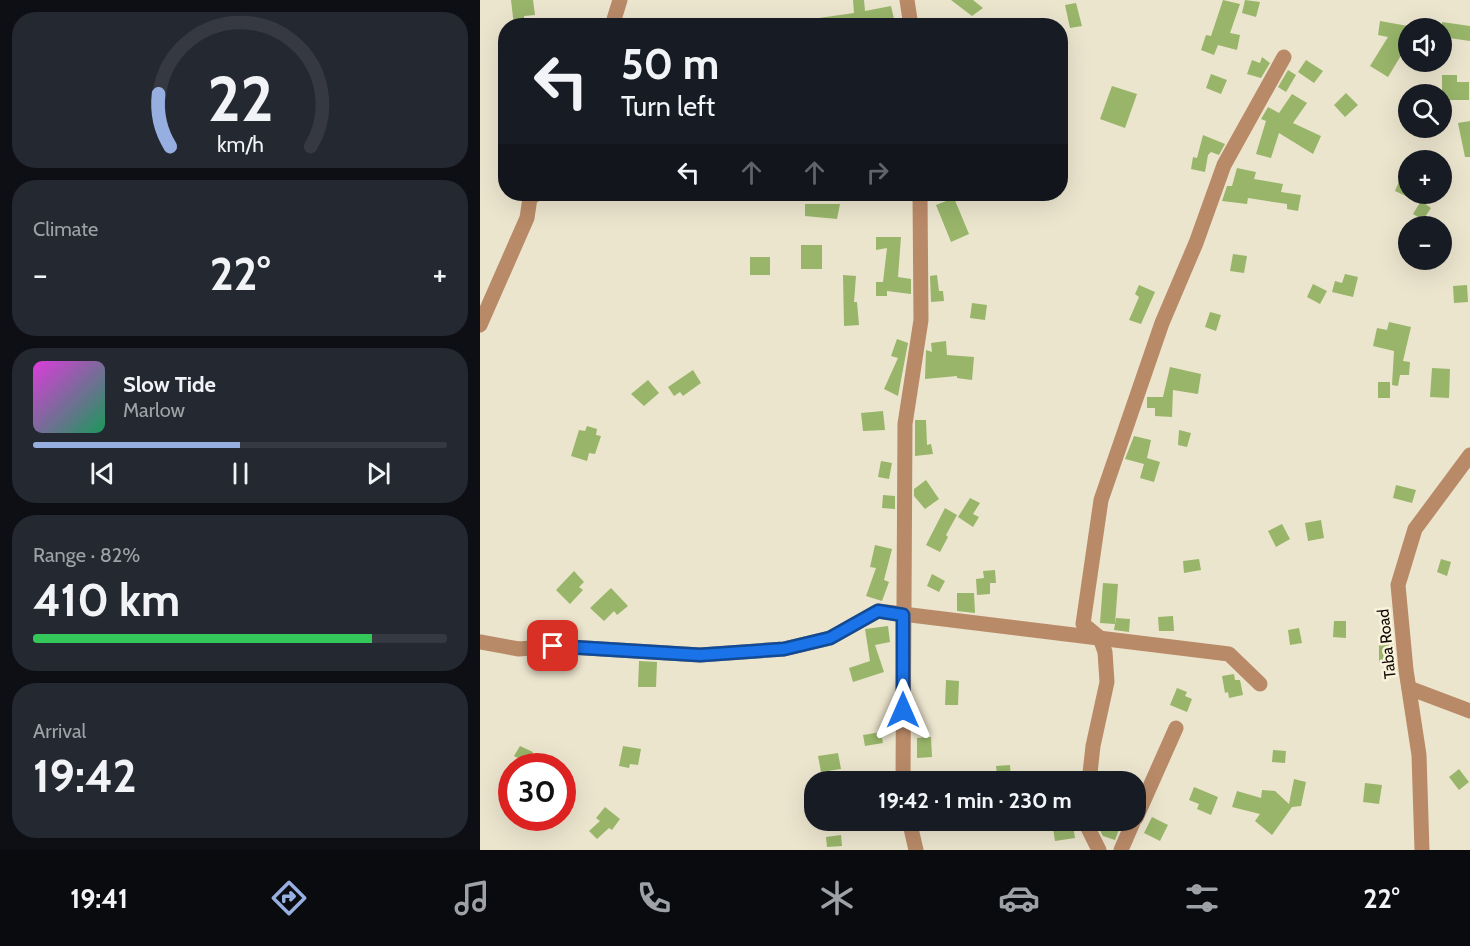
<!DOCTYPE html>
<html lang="en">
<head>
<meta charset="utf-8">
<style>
  :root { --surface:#171b24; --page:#242831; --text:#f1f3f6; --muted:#9ea1a6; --line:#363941; --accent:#97aee1 }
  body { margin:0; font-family:Cabin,sans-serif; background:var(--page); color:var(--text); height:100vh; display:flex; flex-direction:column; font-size:22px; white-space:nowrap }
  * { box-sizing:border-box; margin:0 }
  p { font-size:20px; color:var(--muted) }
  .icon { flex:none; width:33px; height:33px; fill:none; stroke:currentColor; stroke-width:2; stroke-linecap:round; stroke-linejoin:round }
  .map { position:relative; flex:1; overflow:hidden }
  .sheet { display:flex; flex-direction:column; gap:12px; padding:12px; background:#0d0f14; width:480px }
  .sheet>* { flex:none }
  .hud { position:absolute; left:18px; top:18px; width:570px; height:183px; border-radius:24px; box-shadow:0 6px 24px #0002; background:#171b24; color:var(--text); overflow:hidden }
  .fabs { position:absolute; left:918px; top:18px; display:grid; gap:12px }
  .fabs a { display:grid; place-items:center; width:54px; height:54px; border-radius:50%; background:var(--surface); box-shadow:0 6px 24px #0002; font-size:30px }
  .speed { position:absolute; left:18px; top:753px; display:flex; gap:12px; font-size:30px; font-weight:700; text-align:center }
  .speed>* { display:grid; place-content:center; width:78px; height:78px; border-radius:50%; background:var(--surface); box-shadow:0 6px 24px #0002; line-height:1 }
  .speed .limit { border:9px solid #d22; background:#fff; color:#111 }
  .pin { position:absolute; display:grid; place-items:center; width:51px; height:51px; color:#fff; margin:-26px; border-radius:12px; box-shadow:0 3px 9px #0006 }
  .me { position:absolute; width:66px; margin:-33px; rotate:0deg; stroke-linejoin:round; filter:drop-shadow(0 0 4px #0008) }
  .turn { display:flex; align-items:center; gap:21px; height:126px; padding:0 24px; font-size:27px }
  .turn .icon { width:78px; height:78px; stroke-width:2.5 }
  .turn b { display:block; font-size:42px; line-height:51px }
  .lanes { display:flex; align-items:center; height:57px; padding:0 24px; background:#0003; justify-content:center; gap:30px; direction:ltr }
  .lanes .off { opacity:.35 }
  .big { font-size:45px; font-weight:700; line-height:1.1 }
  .sheet .tile { flex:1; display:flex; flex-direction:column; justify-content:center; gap:9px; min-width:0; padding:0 21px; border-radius:24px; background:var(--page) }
  .sheet .dial { align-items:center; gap:0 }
  .dial svg { height:156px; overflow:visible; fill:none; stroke:var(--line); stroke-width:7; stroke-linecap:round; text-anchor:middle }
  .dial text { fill:var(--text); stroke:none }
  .song { display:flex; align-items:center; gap:18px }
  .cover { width:72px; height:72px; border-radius:9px; background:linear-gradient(135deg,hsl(300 70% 55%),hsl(150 70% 35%)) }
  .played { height:6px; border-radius:3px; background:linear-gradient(90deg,var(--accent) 50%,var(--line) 50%) }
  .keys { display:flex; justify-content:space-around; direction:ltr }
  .heat { display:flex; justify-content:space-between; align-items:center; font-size:33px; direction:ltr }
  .charge { height:9px; border-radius:4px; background:linear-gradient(90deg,#34c759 82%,var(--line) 0) }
  .trip { position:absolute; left:324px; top:771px; width:342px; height:60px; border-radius:24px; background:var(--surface); box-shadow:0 6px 24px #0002; font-weight:700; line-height:60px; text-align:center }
  .tab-bar { display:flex; height:96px; justify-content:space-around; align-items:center; background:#090b0e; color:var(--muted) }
  .tab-bar .icon { width:42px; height:42px }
  .tab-bar .active { color:var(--accent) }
  .tab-bar b { font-size:27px; color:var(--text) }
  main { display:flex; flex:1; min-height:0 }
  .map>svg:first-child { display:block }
</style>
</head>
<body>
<main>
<section class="sheet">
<div class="tile dial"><svg viewBox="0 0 100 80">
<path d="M14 69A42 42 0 1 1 86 69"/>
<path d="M14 69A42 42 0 0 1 8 42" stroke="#97aee1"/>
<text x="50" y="56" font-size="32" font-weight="700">22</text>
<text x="50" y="72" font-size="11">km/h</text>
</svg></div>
<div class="tile"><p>Climate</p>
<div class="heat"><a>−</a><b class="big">22°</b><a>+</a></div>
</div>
<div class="tile">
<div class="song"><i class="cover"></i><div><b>Slow Tide</b><p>Marlow</p></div></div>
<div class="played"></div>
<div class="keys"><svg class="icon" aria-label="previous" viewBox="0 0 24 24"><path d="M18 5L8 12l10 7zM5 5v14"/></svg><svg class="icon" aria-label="pause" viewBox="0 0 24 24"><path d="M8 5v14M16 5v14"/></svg><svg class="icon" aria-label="next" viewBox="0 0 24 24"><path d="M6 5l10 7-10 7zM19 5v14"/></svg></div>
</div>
<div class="tile"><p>Range · 82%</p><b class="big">410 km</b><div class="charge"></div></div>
<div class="tile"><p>Arrival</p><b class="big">19:42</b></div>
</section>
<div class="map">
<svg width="990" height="850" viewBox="0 0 990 850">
  <rect width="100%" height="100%" fill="#ece5ce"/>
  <g fill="#98b56a">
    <path d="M31,0H53L55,15L44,16L45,26H34Z"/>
    <path d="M373,0H384L385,11L411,6L415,23L333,26L332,19L374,13Z"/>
    <path d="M471,0H493L503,8L492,16Z"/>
    <path d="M743,0L760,4L750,33L760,35L757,50L738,45L734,55L721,50L726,35L731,36Z"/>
    <path d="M765,0L780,2L776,17L762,13Z"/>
    <path d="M596,3L602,26L590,28L585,5Z"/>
    <path d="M900,21L928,26L926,53L923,52L908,77L890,66L908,37L898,35Z"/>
    <path d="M962,22L990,26V41L962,37Z"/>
    <path d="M782,57L790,63L781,78L767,74L772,60L780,63Z"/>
    <path d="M826,60L843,71L834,83L818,72Z"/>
    <path d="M808,70L816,75L806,92L798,87Z"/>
    <path d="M731,74L747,80L741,94L726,88Z"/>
    <path d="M962,75H977V82H989V100H962Z"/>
    <path d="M632,86L657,94L645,128L620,119Z"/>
    <path d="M866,93L878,105L865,117L854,105Z"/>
    <path d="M812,94L827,103L813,123L841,136L833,154L799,133L791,158L776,154L786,121L781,119L788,107L799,113Z"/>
    <path d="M990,121V157H985L978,123Z"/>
    <path d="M723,135L745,144L739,155L731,152L728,155L725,172L711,169L713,157L717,158Z"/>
    <path d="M928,160V197L915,191Z"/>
    <path d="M757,168L776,172L774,179L803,184L801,192L821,195L818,211L807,209V204L768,198L767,204L742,201L747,186H752Z"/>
    <path d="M474,198L489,234L471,242L456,205Z"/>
    <path d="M941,201L951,208L943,220L933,214Z"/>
    <path d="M325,204H360L357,219L325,216Z"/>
    <path d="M396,237H421L418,277L431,279V294L407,291V296H396V282H403L407,248L396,250Z"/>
    <rect x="321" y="245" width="21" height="24"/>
    <path d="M753,254L767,256L764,273L750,271Z"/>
    <rect x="270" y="257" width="20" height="18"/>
    <path d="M865,274L878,277L873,297L852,292L855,281L862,283Z"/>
    <path d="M363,275L376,276L374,302H377L379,325L364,326Z"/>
    <path d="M457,275L459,291H463L464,301L451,302L450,276Z"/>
    <path d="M833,284L847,291L840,304L827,297Z"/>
    <path d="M659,285L675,292L661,324L649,320L659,297L655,294Z"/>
    <path d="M987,285L988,302L974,303L973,286Z"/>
    <path d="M492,303L507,305L505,320L490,318Z"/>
    <path d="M730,312L741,315L736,331L725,327Z"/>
    <path d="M909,322L931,327L923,361L930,362L929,375H920L918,386L912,385L914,351L893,346L897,328L907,330Z"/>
    <path d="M417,339L428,343L418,396L404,389L418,358L411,356Z"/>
    <path d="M466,341L467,355L494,357L492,380L477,378V376L445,379L446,350L452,352L451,343Z"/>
    <path d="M690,367L721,374L718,394L693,390L692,417L675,416V408H667V397H683Z"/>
    <path d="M952,368L970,369L969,398L950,397Z"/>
    <path d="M213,370L221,383L203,396L200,392L194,396L188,387Z"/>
    <path d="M168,380L179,393L164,406L151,394Z"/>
    <rect x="898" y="382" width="12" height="16"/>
    <path d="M403,411L405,430L383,431L381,413Z"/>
    <path d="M435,420H446L447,445L451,444L453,454L435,456Z"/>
    <path d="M107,426L117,429L116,435L121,436L115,454L109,453L107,461L91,456L99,430L105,431Z"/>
    <path d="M699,430L711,433L707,447L698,445Z"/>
    <path d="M654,436L671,440L667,458L680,462L674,482L660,478L664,464L645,459Z"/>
    <path d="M401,461L412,463L409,479L398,477Z"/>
    <path d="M446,480L459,499L445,509L434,496V489Z"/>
    <path d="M916,485L936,490L932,503L913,498Z"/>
    <path d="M403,495L415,496V509L402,508Z"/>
    <path d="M490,498L500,503L493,514L499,517L493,527L478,517Z"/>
    <path d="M465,508L477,515L466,535L468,537L460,552L446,545Z"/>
    <path d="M841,520L844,538L828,541L825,523Z"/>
    <path d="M802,524L810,539L796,547L788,531Z"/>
    <path d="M395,545L412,549L404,580L409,582L402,601L386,596L396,568L390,567Z"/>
    <path d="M719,559L721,570L704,573L703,561Z"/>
    <path d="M961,559L971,562L967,576L957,572Z"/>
    <path d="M515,570L516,583H510V594L497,595L496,579L504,578L503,571Z"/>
    <path d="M94,571L104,582L99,587L103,590L90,604L76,590Z"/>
    <path d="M452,574L465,581L459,592L447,586Z"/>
    <path d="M623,583L638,584L635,624L620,623Z"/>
    <path d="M131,588L148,606L137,615L134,611L124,621L110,608Z"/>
    <path d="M477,593H494L495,613L477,611Z"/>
    <path d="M693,616L694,631H679L678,617Z"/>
    <path d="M636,618L650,619L649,632L634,630Z"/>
    <path d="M854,621H866V638L853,637Z"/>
    <path d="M408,626L410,642L395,645L404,672L373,682L369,668L390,661L385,629Z"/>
    <path d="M819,628L822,643L810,645L808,630Z"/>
    <rect x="899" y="644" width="14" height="19"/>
    <path d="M159,661L177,662L176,687H158Z"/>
    <path d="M754,674L755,680H760L763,695L749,698L748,692L745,693L742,676Z"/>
    <path d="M466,680L479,681L478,705H465Z"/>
    <path d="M697,688L707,692L705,696L712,699L707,712L690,705Z"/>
    <path d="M401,732L403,743L385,746L383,735Z"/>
    <path d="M451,737L452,757L437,758V738Z"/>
    <path d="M40,746L53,752L50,758L68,766H34L38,758L34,756Z"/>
    <path d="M143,746L161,749L158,765L150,764L149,768L139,766Z"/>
    <path d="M793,750L806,751L805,763L792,762Z"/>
    <path d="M358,753L361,769L341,772L338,756Z"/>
    <path d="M530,765L531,782H518L516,766Z"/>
    <path d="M979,769L989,782L979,790L969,777Z"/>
    <path d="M814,779L826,782L821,806L812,807L792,835L775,821L780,814L752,807L757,791L781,798L782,790L795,791L809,804Z"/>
    <path d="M885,783L902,785L899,804L883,802Z"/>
    <path d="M714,787L738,797L731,815L717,809L719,804L709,800Z"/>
    <path d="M125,807L140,819L132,830L129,828L117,839L109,831L120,821L116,818Z"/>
    <path d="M672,817L688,825L680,841L664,833Z"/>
    <path d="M620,821L640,827L635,840L623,836L618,827Z"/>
    <path d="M593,825L595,838L575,841L573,828Z"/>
    <path d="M361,835L362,846L347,847L346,837Z"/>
  </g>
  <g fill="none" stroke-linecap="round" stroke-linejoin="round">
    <g stroke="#b98a68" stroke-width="15">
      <path d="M427,0L431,26"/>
      <path d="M132,26L140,0"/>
      <path d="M0,325L47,218L50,198L56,194"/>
      <path d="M0,642L39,649L73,646L220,655L304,649L350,638L398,611L749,654L780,684"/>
      <path d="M929,688L990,711"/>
      <path d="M423,782L425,424L441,320L440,194"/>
      <path d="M609,782L613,746L627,682L625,652L620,638L603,624L621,500L682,323L716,243L744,165L804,57"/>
      <path d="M656,818L696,728"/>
      <path d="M429,820L436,850"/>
      <path d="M604,820L619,850"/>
      <path d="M641,850L654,820"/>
      <path d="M942,850L939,755L926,670L918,585L935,529L990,455"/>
    </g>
  </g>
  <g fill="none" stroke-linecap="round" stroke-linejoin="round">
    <defs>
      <path id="route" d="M73,646L220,655L304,649L350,638L398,611L423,615V710"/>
    </defs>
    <use href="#route" stroke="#114b97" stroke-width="15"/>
    <use href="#route" stroke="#1a73e8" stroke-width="10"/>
  </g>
  <g text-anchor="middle" stroke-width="5" stroke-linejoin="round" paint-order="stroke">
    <g font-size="16" fill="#0e0b05" stroke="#faf2db">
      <text transform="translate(906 644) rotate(-96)" y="6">Taba Road</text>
    </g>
  </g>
</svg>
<div class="fabs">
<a><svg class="icon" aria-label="sound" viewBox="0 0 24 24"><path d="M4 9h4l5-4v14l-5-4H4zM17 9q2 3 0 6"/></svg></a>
<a><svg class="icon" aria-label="search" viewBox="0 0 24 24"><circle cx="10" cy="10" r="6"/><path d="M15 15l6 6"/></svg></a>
<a>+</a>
<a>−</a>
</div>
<div class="speed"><div class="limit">30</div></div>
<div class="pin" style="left:73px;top:646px;background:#d93025"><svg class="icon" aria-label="arrive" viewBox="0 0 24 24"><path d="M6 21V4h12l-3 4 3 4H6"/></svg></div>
<svg class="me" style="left:423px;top:710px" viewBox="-20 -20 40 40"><path d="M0-17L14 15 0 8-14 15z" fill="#1a73e8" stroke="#fff" stroke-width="4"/></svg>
<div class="trip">19:42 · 1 min · 230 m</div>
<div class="hud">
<div class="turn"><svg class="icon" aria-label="left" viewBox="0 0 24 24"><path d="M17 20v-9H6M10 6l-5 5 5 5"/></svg><div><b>50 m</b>Turn left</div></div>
<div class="lanes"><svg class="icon" aria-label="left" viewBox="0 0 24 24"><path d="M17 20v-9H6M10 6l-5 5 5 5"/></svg><svg class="icon off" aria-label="ahead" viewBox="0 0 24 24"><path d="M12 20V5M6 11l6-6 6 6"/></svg><svg class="icon off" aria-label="ahead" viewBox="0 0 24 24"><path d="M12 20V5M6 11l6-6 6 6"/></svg><svg class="icon off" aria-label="right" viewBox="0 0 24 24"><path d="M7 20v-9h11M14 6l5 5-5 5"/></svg></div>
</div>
</div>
</main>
<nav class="tab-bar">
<b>19:41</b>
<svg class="icon active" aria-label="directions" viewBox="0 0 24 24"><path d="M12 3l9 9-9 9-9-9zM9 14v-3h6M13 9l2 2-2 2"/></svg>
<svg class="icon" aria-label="music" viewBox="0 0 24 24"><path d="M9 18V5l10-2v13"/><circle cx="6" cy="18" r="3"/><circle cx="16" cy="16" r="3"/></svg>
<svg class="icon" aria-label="phone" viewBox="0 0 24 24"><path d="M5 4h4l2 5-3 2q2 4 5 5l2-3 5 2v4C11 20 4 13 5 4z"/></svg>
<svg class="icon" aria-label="climate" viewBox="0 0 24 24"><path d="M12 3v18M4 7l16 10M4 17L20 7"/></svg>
<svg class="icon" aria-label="car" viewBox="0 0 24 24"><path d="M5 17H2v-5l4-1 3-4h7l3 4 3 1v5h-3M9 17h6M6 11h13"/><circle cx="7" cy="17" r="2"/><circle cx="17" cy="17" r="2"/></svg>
<svg class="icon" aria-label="filters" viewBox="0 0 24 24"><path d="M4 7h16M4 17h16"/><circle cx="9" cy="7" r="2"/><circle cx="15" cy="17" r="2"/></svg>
<b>22°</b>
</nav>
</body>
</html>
